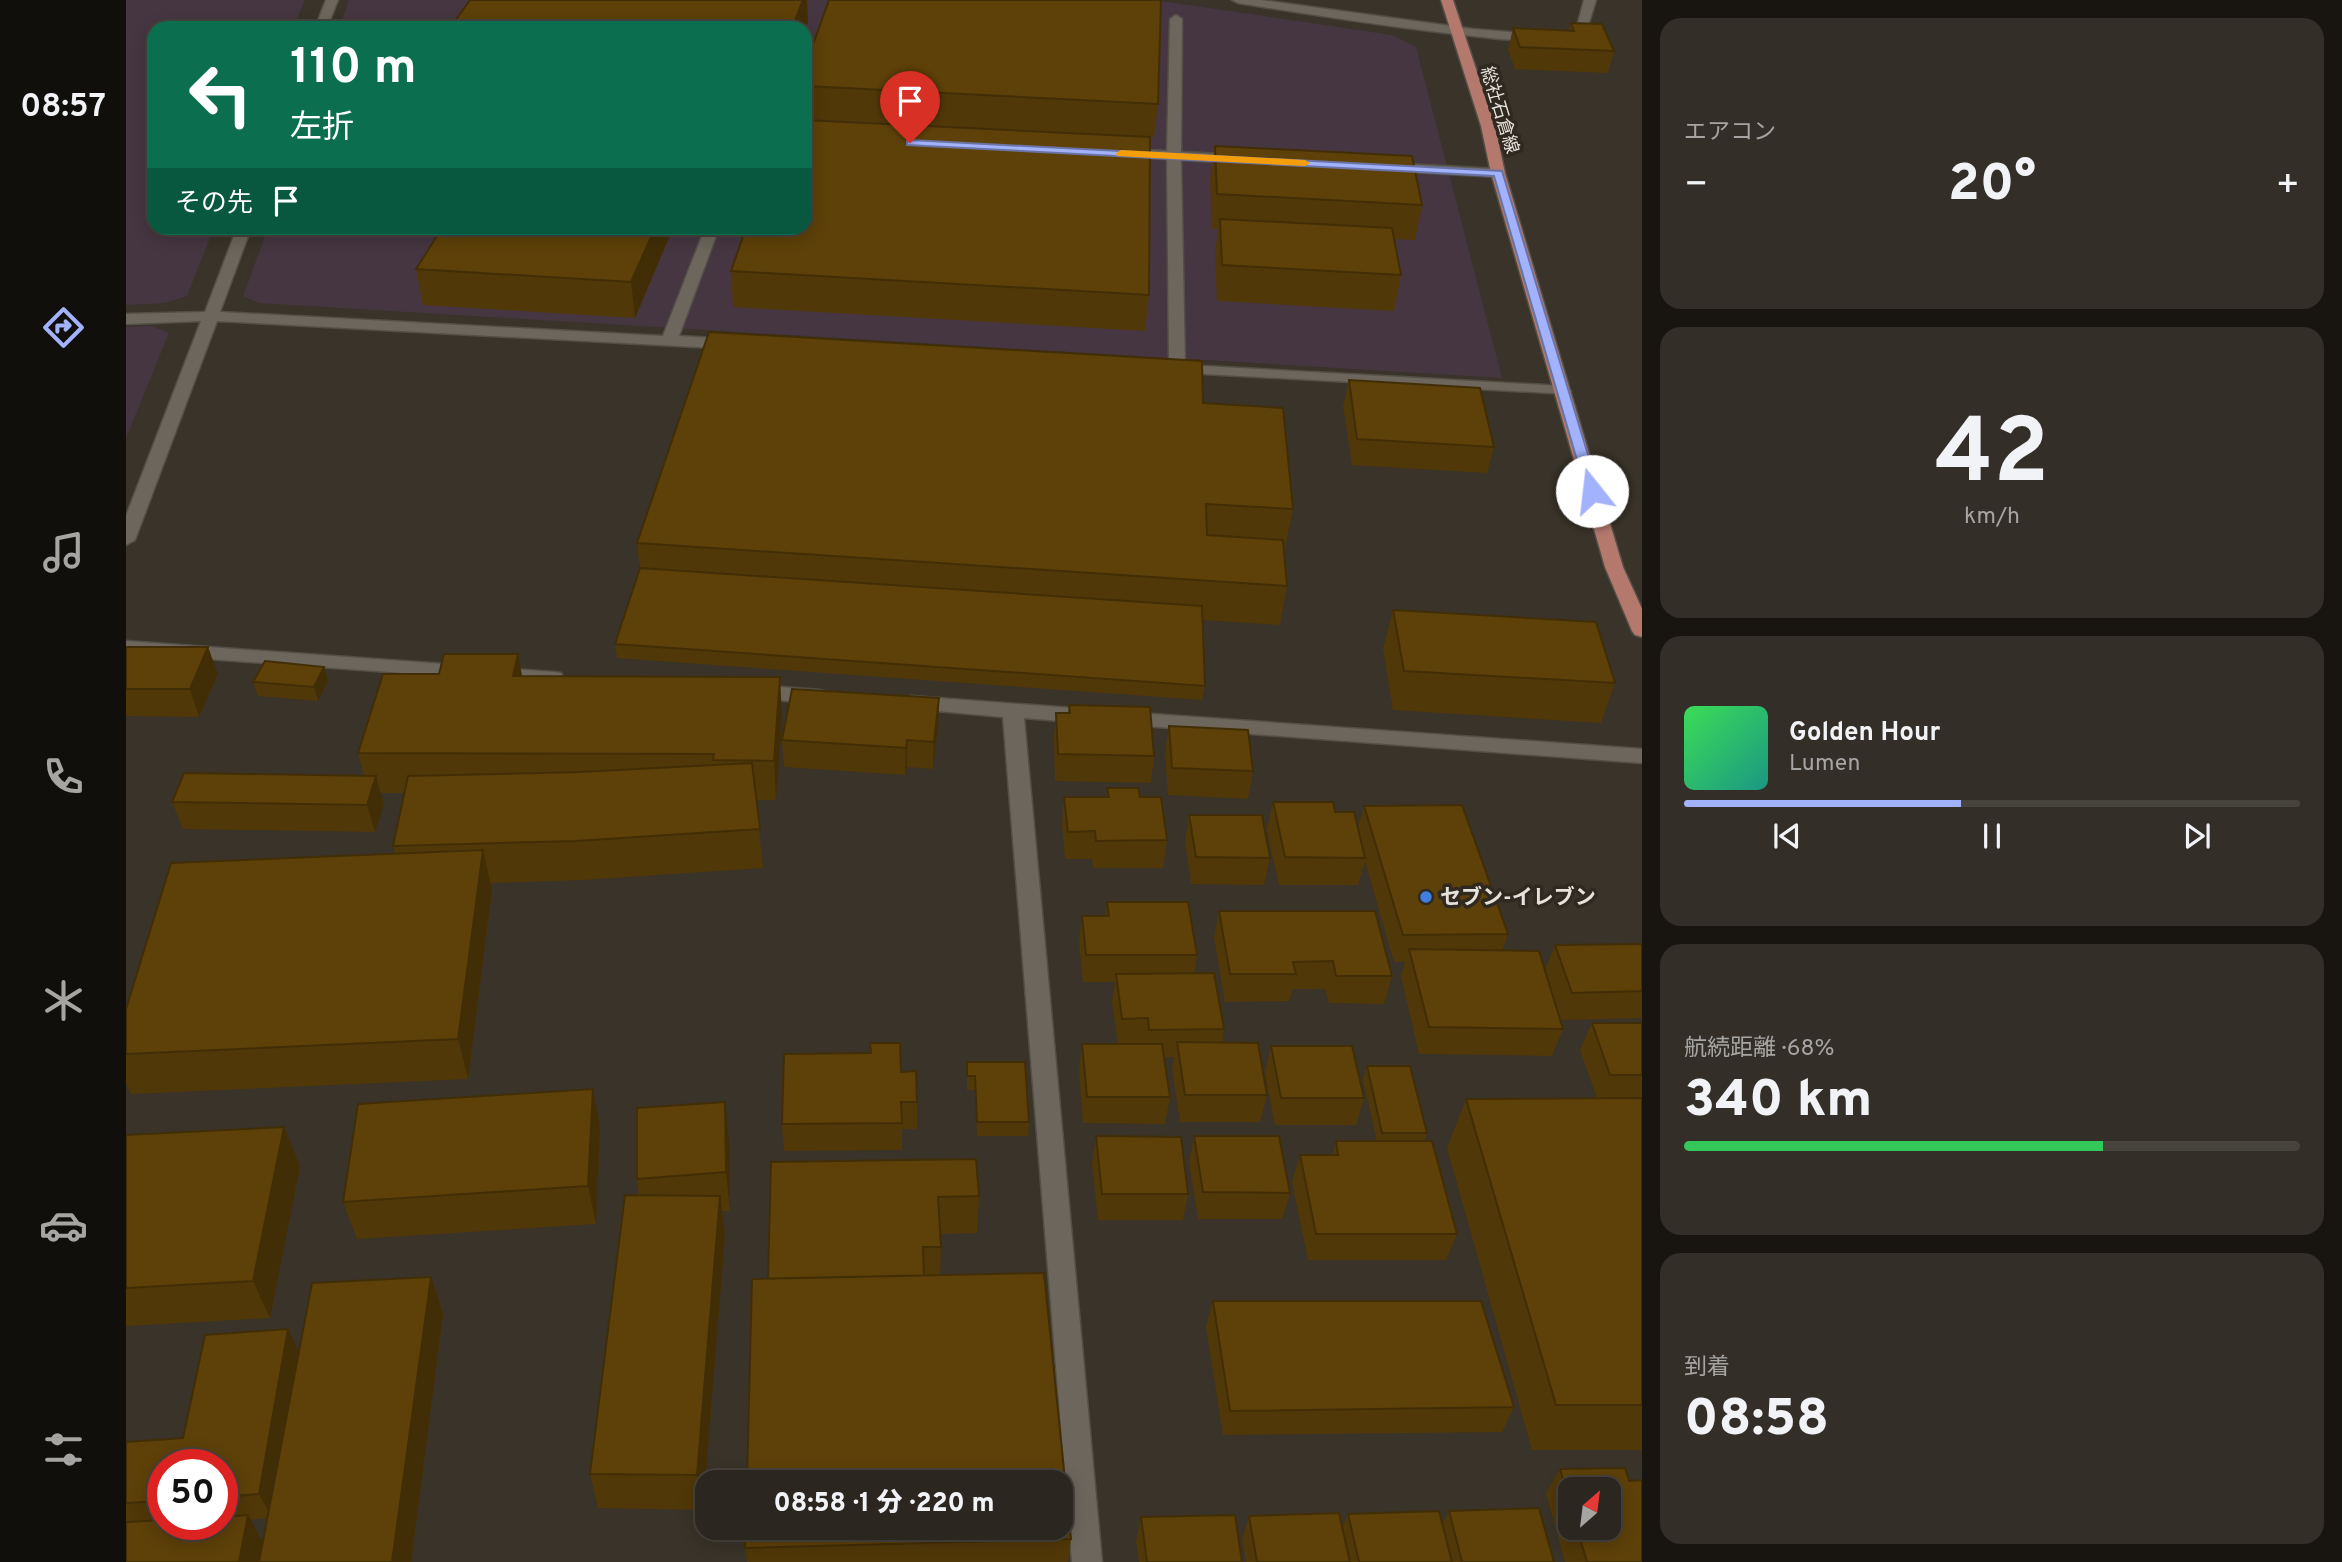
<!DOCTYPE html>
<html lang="ja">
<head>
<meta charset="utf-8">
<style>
  :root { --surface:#2b261f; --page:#332e28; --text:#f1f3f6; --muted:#a6a5a4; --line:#47433d; --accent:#a3b2fd }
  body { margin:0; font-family:Overpass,"Noto Sans JP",sans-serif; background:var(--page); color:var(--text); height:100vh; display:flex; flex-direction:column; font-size:26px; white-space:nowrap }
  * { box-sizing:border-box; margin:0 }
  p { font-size:23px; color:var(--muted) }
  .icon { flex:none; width:38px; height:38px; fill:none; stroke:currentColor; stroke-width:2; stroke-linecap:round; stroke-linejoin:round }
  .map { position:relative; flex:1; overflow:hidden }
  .details { display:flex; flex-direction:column; gap:18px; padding:18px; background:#181511; width:700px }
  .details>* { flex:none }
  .top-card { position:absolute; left:21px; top:21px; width:665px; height:214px; border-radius:21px; box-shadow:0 4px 18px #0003,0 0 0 2px var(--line); background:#0b6e4f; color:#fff; overflow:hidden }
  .needle { width:46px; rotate:28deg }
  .tools { position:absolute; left:1432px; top:1477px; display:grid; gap:14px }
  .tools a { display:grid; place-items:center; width:63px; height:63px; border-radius:14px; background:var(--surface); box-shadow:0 4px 18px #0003,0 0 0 2px var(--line); font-size:35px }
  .speed { position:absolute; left:21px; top:1449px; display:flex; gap:14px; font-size:35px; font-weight:700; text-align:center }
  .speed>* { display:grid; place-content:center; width:91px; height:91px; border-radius:50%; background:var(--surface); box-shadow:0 4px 18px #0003,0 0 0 2px var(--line); line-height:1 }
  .speed .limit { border:10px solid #d22; background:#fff; color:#111 }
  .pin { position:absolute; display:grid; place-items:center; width:60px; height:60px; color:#fff; margin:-72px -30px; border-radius:50% 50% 50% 0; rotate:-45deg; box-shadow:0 0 7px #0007 }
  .pin .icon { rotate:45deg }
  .me { position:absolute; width:77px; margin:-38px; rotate:344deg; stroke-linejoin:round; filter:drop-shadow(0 0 5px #0008) }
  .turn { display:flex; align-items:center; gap:24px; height:147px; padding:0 28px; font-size:32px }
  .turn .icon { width:91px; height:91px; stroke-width:2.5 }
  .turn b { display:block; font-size:49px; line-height:60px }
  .then { display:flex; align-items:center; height:66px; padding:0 28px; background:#0003; gap:14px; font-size:26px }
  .big { font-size:52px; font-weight:800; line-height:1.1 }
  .details .widget { flex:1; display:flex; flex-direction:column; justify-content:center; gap:10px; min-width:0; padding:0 24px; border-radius:21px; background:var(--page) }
  .details .dial { align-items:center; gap:0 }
  .dial b { font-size:91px; line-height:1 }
  .song { display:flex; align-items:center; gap:21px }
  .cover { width:84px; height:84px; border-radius:10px; background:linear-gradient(135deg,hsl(130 70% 55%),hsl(170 70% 35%)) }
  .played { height:7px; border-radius:4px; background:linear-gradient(90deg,var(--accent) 45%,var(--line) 45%) }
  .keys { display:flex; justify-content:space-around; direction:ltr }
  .heat { display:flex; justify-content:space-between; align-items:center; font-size:38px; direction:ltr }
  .charge { height:10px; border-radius:5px; background:linear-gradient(90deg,#34c759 68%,var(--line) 0) }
  .trip { position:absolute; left:569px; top:1470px; width:378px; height:70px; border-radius:21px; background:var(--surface); box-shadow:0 4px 18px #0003,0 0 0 2px var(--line); font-weight:800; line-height:70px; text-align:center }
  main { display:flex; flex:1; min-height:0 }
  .menu { display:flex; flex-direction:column; width:126px; justify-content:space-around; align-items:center; background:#110f0c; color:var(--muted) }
  .menu .icon { width:49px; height:49px }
  .menu .current { color:var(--accent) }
  .menu b { font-size:32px; color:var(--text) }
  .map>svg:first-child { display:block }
</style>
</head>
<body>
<main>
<nav class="menu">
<b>08:57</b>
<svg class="icon current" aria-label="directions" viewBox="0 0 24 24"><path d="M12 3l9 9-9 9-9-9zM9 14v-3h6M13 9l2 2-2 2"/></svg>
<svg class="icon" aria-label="music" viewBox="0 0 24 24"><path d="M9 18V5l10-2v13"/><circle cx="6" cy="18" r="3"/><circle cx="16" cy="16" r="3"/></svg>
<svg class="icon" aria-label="phone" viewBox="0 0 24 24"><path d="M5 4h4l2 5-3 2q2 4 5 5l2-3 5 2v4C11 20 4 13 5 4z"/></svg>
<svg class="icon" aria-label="climate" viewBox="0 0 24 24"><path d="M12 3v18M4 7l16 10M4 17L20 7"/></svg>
<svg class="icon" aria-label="car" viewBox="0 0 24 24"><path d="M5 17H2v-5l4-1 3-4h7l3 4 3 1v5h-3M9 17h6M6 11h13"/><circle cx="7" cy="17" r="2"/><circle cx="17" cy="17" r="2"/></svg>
<svg class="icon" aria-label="filters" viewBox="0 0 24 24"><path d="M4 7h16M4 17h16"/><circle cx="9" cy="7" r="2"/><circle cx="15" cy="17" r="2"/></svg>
</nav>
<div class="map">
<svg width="1516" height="1562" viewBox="0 0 1516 1562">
  <rect width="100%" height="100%" fill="#393329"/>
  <g fill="#463641">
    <path d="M0,0H179L167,28H28V228H88L61,296L39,303L0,305Z"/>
    <path d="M223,0H1029L1266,35L1290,47L1376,378L133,303L117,296L142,228H679V28H213Z"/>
    <path d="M25,326L43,333L0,438V327Z"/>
  </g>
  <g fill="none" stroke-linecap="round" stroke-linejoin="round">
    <defs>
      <g id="minor">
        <path d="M200,0H212L201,28H189Z"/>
        <path d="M1106,0H1135L1347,29L1396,33H1434L1450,30L1458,0H1470L1459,36C1414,46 1366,38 1320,33C1250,25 1181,14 1112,3Z"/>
        <path d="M1050,15L1056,19L1055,152L1114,155L1121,159L1114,163L1055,160L1059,365L1437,386L1445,391L1443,394L1042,372L1040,369L1043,365L1041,159L996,157L989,153L996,149L1041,151L1044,19Z"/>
        <path d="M1261,163L1372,169L1379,173L1372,177L1256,170L1254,167Z"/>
        <path d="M111,228H125L94,312L537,336L579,228H593L553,336L607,339L615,344L607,349L91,321L9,540L0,545V516L75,321L0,324V314L79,312Z"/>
        <path d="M0,641L428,672L435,673L438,678L435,683L428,684L0,653Z"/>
        <path d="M628,685L694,690L701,692L704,697L701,702L694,704L621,697L618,692L621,687Z"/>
        <path d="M785,696L959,709L966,711L969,716L966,721L959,723L898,718L976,1562H946L877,717L778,708L775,703L778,698Z"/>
        <path d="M998,712L1516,749V763L991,724L988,719L991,714Z"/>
      </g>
      <path id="major" d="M1315,0H1327L1369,126L1379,173L1497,567L1516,609V637L1509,635L1506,631L1479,567L1365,173L1355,126Z"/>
    </defs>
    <use href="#minor" stroke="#534f47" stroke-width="3"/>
    <use href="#major" stroke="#534f47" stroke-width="3"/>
    <use href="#minor" fill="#6d665c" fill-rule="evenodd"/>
    <use href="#major" fill="#b4786c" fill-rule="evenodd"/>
  </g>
  <g fill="#513808" fill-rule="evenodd">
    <path d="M1445,23L1488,51L1482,73L1389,69L1382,50L1387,28L1443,30Z"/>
    <path d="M679,67L1032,104L1028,137H1024L1023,295L1019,331L607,307L605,271L930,132L679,119Z"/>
    <path d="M1089,146L1296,205L1289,240L1268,239L1275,275L1268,311L1091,301L1089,254L1092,229H1086L1084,180Z"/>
    <path d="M547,228L509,318L297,305L290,269Z"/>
    <path d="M1223,380L1368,447L1361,473L1226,465L1217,406Z"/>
    <path d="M1077,403L1167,509L1159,548H1158L1161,586L1154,625L1077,620L1079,686L1076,700L491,658L489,644L514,568L511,543Z"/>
    <path d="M1267,610L1489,683L1475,723L1267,710L1257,649Z"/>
    <path d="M0,647L92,674L73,717L0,716Z"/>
    <path d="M392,654L396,676L656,716L650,800H630L637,868L457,880L365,883L366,890L342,1079L5,1094L0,1084V1009L269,854L267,846L278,793H255L258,804L249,832L57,829L46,802L238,776L232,753L313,674Z"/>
    <path d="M202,681L192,701L132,696L127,682Z"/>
    <path d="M813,698L812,725L807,769L781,767L779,775L658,767L656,740Z"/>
    <path d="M943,705L1028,756L1025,783L929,781L928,740L930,713H942Z"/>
    <path d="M1043,726L1127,771L1122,799L1042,795L1039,753Z"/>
    <path d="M981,788L1014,797L1041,840L1037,868H967L966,859H939L936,824L938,797H980Z"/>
    <path d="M1147,802L1209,812L1232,828L1238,806L1382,934L1376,951L1419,970L1429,945L1516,944V1018L1435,1020L1428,1000L1437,1029L1426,1056L1293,1054L1275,976L1279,962H1268L1239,861L1232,885H1153L1141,830Z"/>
    <path d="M1063,815L1144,858L1138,885L1065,884L1059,842Z"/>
    <path d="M981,902L1071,955L1068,973L1098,1029L1096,1043L1141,1095L1134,1122H1054L1046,1069L1048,1057H1038L1044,1097L1039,1124L957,1123L953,1071L956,1044H992L986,1002L989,982H957L953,943L956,916H979Z"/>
    <path d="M1093,911L1266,976L1258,1004L1203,1003L1199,989H1167L1163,1001L1099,1002L1088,938Z"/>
    <path d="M1466,1023H1516V1450H1406L1321,1148L1340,1099L1471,1098L1454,1050Z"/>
    <path d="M744,1043L775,1072L791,1102V1129H776V1150L658,1151L656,1124L744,1053Z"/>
    <path d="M1145,1046L1238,1098L1230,1125H1149L1139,1073Z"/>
    <path d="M841,1062L903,1122L902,1136H851L849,1090H841Z"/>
    <path d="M1241,1066L1301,1133L1299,1141L1331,1234L1320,1260H1182L1166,1182L1174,1155H1206L1210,1141H1251L1237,1080Z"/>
    <path d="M467,1089L474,1127L470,1224L231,1239L217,1202Z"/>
    <path d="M158,1127L174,1166L144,1318L0,1326V1135Z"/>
    <path d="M970,1136L1062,1194L1057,1220H972L966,1163Z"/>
    <path d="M1068,1136L1164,1193L1156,1219H1072L1063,1162Z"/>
    <path d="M603,1141L604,1211H596L599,1234L577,1510L472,1508L464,1474L513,1195L511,1179Z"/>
    <path d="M645,1162L853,1196L851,1233L814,1234L815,1247L814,1275L945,1539L942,1562H621L619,1548L642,1279Z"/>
    <path d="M305,1277L317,1314L285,1562H0V1442L57,1438L173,1352ZM37,1465H96V1524H37ZM142,1518L137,1543L124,1520Z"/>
    <path d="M1087,1301L1388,1407L1376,1432L1097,1435L1080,1327Z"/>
    <path d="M1434,1469L1503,1481L1516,1562H1439L1420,1493ZM1444,1489L1482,1528H1444Z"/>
    <path d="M1323,1511L1428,1562H1120L1116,1540L1123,1516L1216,1528L1222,1514L1316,1525Z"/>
    <path d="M1015,1517L1116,1562H1013L1010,1541Z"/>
  </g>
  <g fill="#422e06">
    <path d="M677,0H681L682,22L679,29V28H666Z"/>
    <path d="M529,228H547L509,318L505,282Z"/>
    <path d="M82,647L92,674L73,717L64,689Z"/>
    <path d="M392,654L399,693L387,676Z"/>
    <path d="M198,667L202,681L192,701L188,687Z"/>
    <path d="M654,677L656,716L650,800L648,761Z"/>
    <path d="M813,698L812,725L807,769L808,742Z"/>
    <path d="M781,740V767L779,775L780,748Z"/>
    <path d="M250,776L258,804L249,832L241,805Z"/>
    <path d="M357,850L366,890L342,1079L332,1039Z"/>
    <path d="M467,1089L474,1127L470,1224L462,1186Z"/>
    <path d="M599,1102L603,1141L604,1211L600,1172Z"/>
    <path d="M158,1127L174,1166L144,1318L127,1281Z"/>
    <path d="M594,1196L599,1234L577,1510L571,1475Z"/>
    <path d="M305,1277L317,1314L285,1562H266Z"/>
    <path d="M162,1329L174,1354L146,1518L133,1494Z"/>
    <path d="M122,1515L140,1549L138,1562H113Z"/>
  </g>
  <g fill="#5e4109" stroke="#422e06" stroke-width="2">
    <path d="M344,0H677L666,28H324Z"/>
    <path d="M703,0H1035L1032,104L679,86V67Z"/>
    <path d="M1445,23L1476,24L1488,51L1394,47L1387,28L1448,31Z"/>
    <path d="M679,120L1024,137L1023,295L605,271L620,228H679Z"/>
    <path d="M1089,146L1286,156L1296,205L1091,194Z"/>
    <path d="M1094,219L1266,228L1275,275L1096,265Z"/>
    <path d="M316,228H529L505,282L290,269Z"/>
    <path d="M583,332L1076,361L1077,403L1157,408L1167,509L1080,504L1081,535L1157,540L1161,586L511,543Z"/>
    <path d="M1223,380L1354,388L1368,447L1231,439Z"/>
    <path d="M514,568L1076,606L1079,686L489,644Z"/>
    <path d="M1267,610L1470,622L1489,683L1278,671Z"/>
    <path d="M0,647H82L64,689H0Z"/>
    <path d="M318,654H392L387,676L654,677L648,761L587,760L588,754L232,753L257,674H313Z"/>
    <path d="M139,661L198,667L188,687L127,682Z"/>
    <path d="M666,689L813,698L808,742L781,740L780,748L656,740Z"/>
    <path d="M943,705L1024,707L1028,756L932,754L930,713H944Z"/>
    <path d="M1043,726L1122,730L1127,771L1046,768Z"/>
    <path d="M626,763L634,829L450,841L267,846L282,776L454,772Z"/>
    <path d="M58,773L250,776L241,805L46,802Z"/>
    <path d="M981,788H1012L1014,797H1035L1041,840L970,841L969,831L942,832L938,797H983Z"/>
    <path d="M1147,802H1207L1209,812H1228L1239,858L1159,857Z"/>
    <path d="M1336,805L1382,934L1277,935L1238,806Z"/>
    <path d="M1063,815H1136L1144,858L1070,857Z"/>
    <path d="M357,850L332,1039L0,1054V1009L45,863Z"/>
    <path d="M981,902H1062L1071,955H960L956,916H983Z"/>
    <path d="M1093,911H1249L1266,976H1210L1207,961L1167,962L1170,974H1104Z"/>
    <path d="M1516,944V991L1446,993L1429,945Z"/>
    <path d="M1283,949L1413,951L1437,1029L1303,1027Z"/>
    <path d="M1088,973L1098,1029L1023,1030L1022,1018L996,1019L990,974Z"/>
    <path d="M1466,1023H1516V1075H1484Z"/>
    <path d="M1051,1042L1132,1043L1141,1095H1059Z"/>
    <path d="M744,1043H774L775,1072L790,1071L791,1102H775L776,1123L656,1124L658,1054L745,1053Z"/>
    <path d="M956,1044H1036L1044,1097H961Z"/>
    <path d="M1145,1046H1226L1238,1098H1155Z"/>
    <path d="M841,1062H899L903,1122H851L849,1076H841Z"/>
    <path d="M1241,1066H1284L1301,1133H1256Z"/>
    <path d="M467,1089L462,1186L217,1202L232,1104Z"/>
    <path d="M1516,1098V1405H1430L1340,1099Z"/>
    <path d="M599,1102L600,1172L511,1179V1108Z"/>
    <path d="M158,1127L127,1281L0,1288V1135Z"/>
    <path d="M970,1136L1055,1137L1062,1194H976Z"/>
    <path d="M1068,1136H1153L1164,1193L1077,1192Z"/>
    <path d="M1210,1141H1306L1331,1234H1190L1174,1155H1212Z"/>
    <path d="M850,1159L853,1196L812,1197L815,1247H797L798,1276L642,1279L645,1162Z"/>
    <path d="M499,1195L594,1196L571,1475L464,1474Z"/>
    <path d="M918,1273L945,1539L619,1548L620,1528H934V1482H621L626,1279Z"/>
    <path d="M305,1277L266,1562H133L186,1283Z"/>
    <path d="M1087,1301H1355L1388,1407L1104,1411Z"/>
    <path d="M162,1329L133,1494L96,1497V1465H37V1501L0,1503V1442L57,1438L79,1335Z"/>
    <path d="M1499,1468L1503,1481L1516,1480V1562H1461L1451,1528H1482V1489H1444V1504L1434,1469Z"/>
    <path d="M1413,1508L1428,1562H1336L1323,1511Z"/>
    <path d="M1313,1511L1326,1562H1233L1222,1514Z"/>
    <path d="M1213,1513L1224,1562H1131L1123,1516Z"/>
    <path d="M122,1515L113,1562H0V1522L37,1520V1524H96V1517Z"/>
    <path d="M1109,1515L1116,1562H1021L1015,1517Z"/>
  </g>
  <path fill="#a3b2fd" stroke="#6a74a4" stroke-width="2" d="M784,140L1376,171L1473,491L1466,495L1460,491L1368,176L781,145V141Z"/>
  <path fill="#f59e0b" d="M995,150L1179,160L1184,163L1179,166L991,156L990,153Z"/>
  <circle fill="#3f7fe0" stroke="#2f2920" stroke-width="2.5" cx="1300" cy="897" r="7"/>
  <g text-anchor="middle" stroke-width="7" stroke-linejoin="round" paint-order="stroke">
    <g font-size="18" fill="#e6e2dc" stroke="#2f2920">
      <text transform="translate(1374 110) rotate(73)" y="6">総社石倉線</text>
    </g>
    <g font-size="21" font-weight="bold" fill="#e6e2dc" stroke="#2f2920" text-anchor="start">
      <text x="1314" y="904">セブン-イレブン</text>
    </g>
  </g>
</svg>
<div class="tools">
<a><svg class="needle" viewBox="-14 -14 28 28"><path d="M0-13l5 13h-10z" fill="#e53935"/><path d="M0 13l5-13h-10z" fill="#a6a5a4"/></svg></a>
</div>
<div class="speed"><div class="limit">50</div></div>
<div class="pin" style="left:784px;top:143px;background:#d93025"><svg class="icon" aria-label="arrive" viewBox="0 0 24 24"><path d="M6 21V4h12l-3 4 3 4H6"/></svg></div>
<svg class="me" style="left:1466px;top:491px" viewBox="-20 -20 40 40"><circle r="19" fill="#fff"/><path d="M0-13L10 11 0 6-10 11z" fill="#a3b2fd"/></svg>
<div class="trip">08:58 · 1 分 · 220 m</div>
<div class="top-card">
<div class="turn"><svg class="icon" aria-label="left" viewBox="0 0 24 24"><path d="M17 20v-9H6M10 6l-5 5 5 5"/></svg><div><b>110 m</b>左折</div></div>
<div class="then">その先<svg class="icon" aria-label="arrive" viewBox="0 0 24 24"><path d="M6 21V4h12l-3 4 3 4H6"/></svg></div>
</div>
</div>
<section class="details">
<div class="widget"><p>エアコン</p>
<div class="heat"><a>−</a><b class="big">20°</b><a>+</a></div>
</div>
<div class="widget dial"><b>42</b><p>km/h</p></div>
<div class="widget">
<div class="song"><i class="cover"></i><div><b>Golden Hour</b><p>Lumen</p></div></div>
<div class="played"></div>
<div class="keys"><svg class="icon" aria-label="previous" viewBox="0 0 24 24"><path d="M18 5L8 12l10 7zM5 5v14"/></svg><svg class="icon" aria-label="pause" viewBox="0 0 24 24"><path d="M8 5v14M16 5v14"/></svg><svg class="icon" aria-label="next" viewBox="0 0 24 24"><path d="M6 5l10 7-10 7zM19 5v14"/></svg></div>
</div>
<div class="widget"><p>航続距離 · 68%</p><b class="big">340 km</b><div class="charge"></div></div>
<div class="widget"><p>到着</p><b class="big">08:58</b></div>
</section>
</main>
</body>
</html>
